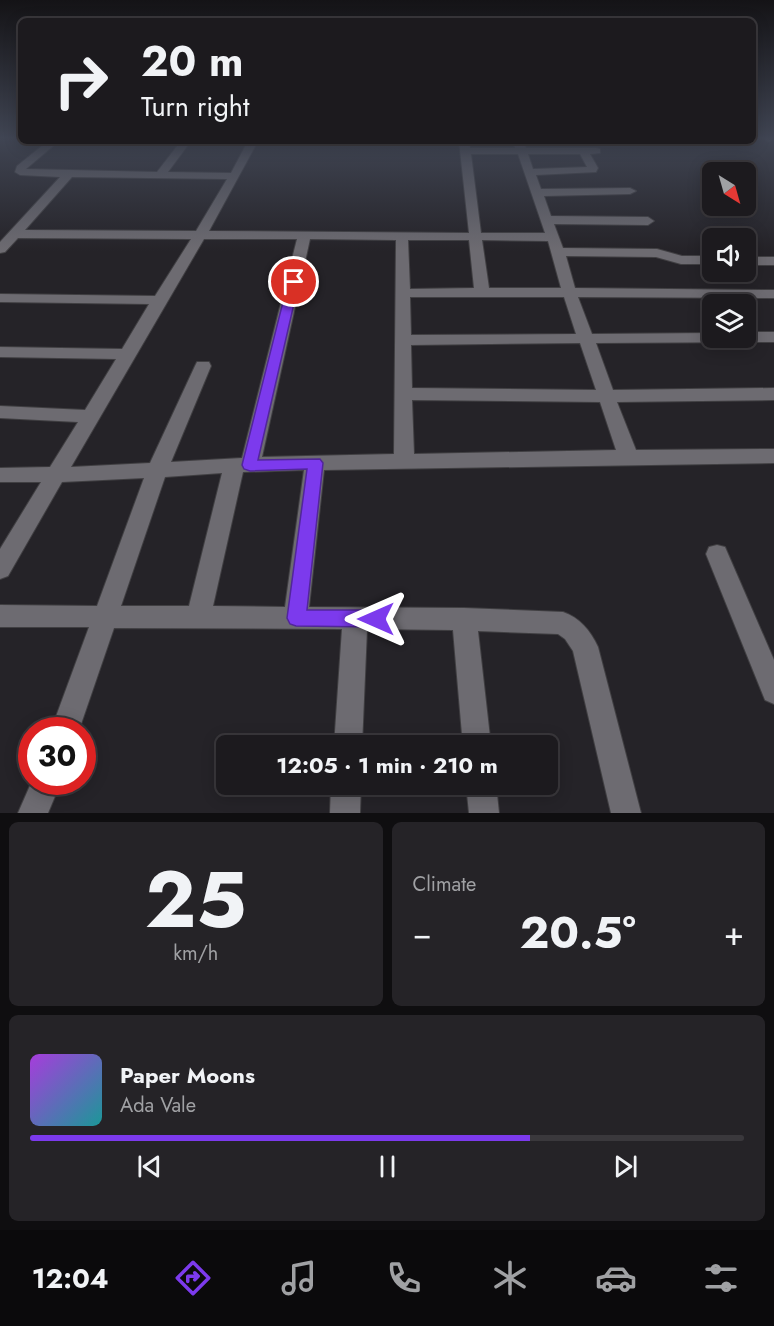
<!DOCTYPE html>
<html lang="en">
<head>
<meta charset="utf-8">
<style>
  :root { --surface:#1c1a1e; --page:#252327; --text:#f1f3f6; --muted:#a0a1a4; --line:#3a383c; --accent:#7c3aed }
  body { margin:0; font-family:Jost,sans-serif; background:var(--page); color:var(--text); height:100vh; display:flex; flex-direction:column; font-size:22px; white-space:nowrap }
  * { box-sizing:border-box; margin:0 }
  p { font-size:20px; color:var(--muted) }
  .icon { flex:none; width:33px; height:33px; fill:none; stroke:currentColor; stroke-width:2; stroke-linecap:round; stroke-linejoin:round }
  .map { position:relative; height:813px; overflow:hidden }
  .side { display:flex; flex-direction:column; gap:9px; padding:9px; background:#0f0e10; flex:1 }
  .side>* { flex:none }
  .guide { position:absolute; left:18px; top:18px; width:738px; height:126px; border-radius:9px; box-shadow:0 3px 15px #0003,0 0 0 2px var(--line); background:#1c1a1e; color:var(--text); overflow:hidden }
  .needle { width:39px; rotate:143deg }
  .tools { position:absolute; left:702px; top:162px; display:grid; gap:12px }
  .tools a { display:grid; place-items:center; width:54px; height:54px; border-radius:9px; background:var(--surface); box-shadow:0 3px 15px #0003,0 0 0 2px var(--line); font-size:30px }
  .speed { position:absolute; left:18px; top:717px; display:flex; gap:12px; font-size:30px; font-weight:700; text-align:center }
  .speed>* { display:grid; place-content:center; width:78px; height:78px; border-radius:50%; background:var(--surface); box-shadow:0 3px 15px #0003,0 0 0 2px var(--line); line-height:1 }
  .speed .limit { border:9px solid #d22; background:#fff; color:#111 }
  .pin { position:absolute; display:grid; place-items:center; width:51px; height:51px; color:#fff; margin:-26px; border:3px solid #fff; border-radius:50%; box-shadow:0 2px 6px #0007 }
  .me { position:absolute; width:66px; margin:-33px; rotate:270deg; stroke-linejoin:round; filter:drop-shadow(0 0 4px #0008) }
  .turn { display:flex; align-items:center; gap:21px; height:126px; padding:0 24px; font-size:27px }
  .turn .icon { width:78px; height:78px; stroke-width:2.5 }
  .turn b { display:block; font-size:42px; line-height:51px }
  .big { font-size:45px; font-weight:700; line-height:1.1 }
  .side .widget { flex:1; display:flex; flex-direction:column; justify-content:center; gap:9px; min-width:0; padding:0 21px; border-radius:9px; background:var(--page) }
  .side .dial { align-items:center; gap:0 }
  .dial b { font-size:78px; line-height:1 }
  .song { display:flex; align-items:center; gap:18px }
  .cover { width:72px; height:72px; border-radius:9px; background:linear-gradient(135deg,hsl(280 70% 55%),hsl(180 70% 35%)) }
  .played { height:6px; border-radius:3px; background:linear-gradient(90deg,var(--accent) 70%,var(--line) 70%) }
  .keys { display:flex; justify-content:space-around; direction:ltr }
  .heat { display:flex; justify-content:space-between; align-items:center; font-size:33px; direction:ltr }
  .side .tiles { flex:1; display:grid; gap:9px; grid-template-columns:1fr 1fr }
  .widget:last-child { grid-column:span 2 }
  .trip { position:absolute; left:216px; top:735px; width:342px; height:60px; border-radius:9px; background:var(--surface); box-shadow:0 3px 15px #0003,0 0 0 2px var(--line); font-weight:700; line-height:60px; text-align:center }
  .dock { display:flex; height:96px; justify-content:space-around; align-items:center; background:#0b0a0c; color:var(--muted) }
  .dock .icon { width:42px; height:42px }
  .dock .on { color:var(--accent) }
  .dock b { font-size:27px; color:var(--text) }
  .map>svg:first-child { display:block }
</style>
</head>
<body>
<div class="map">
<svg width="774" height="813" viewBox="0 0 774 813">
  <rect width="100%" height="100%" fill="#252328"/>
  <g fill="none" stroke-linecap="round" stroke-linejoin="round">
    <defs>
      <g id="minor">
        <path d="M762,137H772L773,139L768,142Z"/>
        <path d="M48,141H59L26,169L157,172L181,141H191L168,172L231,173L248,141H258L209,231L469,233L459,141H469L470,148H515L513,141H523L526,148H596L600,149V153L590,154L598,168L596,172L536,175L541,189L630,188L636,191L630,194L544,196L551,216L648,217L654,221L648,225L554,224L563,248L657,249L682,256H712V264H681L656,257L566,256L575,288L774,290V298L578,297L592,334L712,333V338H746V332H774V342L596,343L613,390L774,388V400L617,402L636,450L774,449V463L324,470L309,607L464,608L563,612C580,618 590,630 598,647L641,813H611L573,651L565,639L558,634L478,631L491,746H463L453,630L367,629L362,746H334L342,629L114,628L79,730H51L89,627H0V605L97,606L144,478L62,482L8,576L0,579V549L41,482H0V468L50,467L78,422L0,418V406L85,410L116,359L0,357V347L122,349L149,304L0,302V294L155,296L191,239L18,238L5,252L0,253V242L60,177L20,175L15,172L17,166ZM471,154H518L545,233H481ZM528,154H580L587,167L533,169ZM72,177L227,179L196,231L25,230ZM204,239H297L242,458L171,462L211,366L209,362H197L195,366L150,463L71,467ZM310,239L396,240L394,454L262,457ZM408,240H469L474,288L410,289ZM482,240L548,241L561,288H489ZM410,297H564L576,334L411,335ZM580,343L596,390L412,388L411,345ZM412,400L600,402L616,450L414,454ZM304,470L285,607L213,606L243,472ZM222,473L189,606H121L165,477Z"/>
        <rect x="746" y="257" width="28" height="8"/>
        <path d="M717,545L725,547L728,554L774,660V704L765,700L706,554L709,547Z"/>
        <path d="M32,781L61,782L48,813H18Z"/>
        <path d="M331,784H361L360,813H330Z"/>
        <path d="M466,784H496L499,813H469Z"/>
      </g>
    </defs>
    <use href="#minor" stroke="#403f42" stroke-width="2"/>
    <use href="#minor" fill="#6d6b71" fill-rule="evenodd"/>
  </g>
  <linearGradient id="sky" x2="0" y2="1"><stop stop-color="#141316"/><stop offset="0.55" stop-color="#404553"/><stop offset="1" stop-color="#404553" stop-opacity="0"/></linearGradient>
  <rect width="774" height="251" fill="url(#sky)"/>
  <path fill="#7c3aed" stroke="#51269a" stroke-width="1.5" d="M294,279L299,282L258,460L320,459L323,463L307,610H376L383,613L386,619L383,624L376,627L296,626L290,624L287,618L307,469L250,471L244,469L242,465L288,282Z"/>
</svg>
<div class="tools">
<a><svg class="needle" viewBox="-14 -14 28 28"><path d="M0-13l5 13h-10z" fill="#e53935"/><path d="M0 13l5-13h-10z" fill="#a0a1a4"/></svg></a>
<a><svg class="icon" aria-label="sound" viewBox="0 0 24 24"><path d="M4 9h4l5-4v14l-5-4H4zM17 9q2 3 0 6"/></svg></a>
<a><svg class="icon" aria-label="layers" viewBox="0 0 24 24"><path d="M12 4l9 5-9 5-9-5zM3 14l9 5 9-5"/></svg></a>
</div>
<div class="speed"><div class="limit">30</div></div>
<div class="pin" style="left:294px;top:282px;background:#d93025"><svg class="icon" aria-label="arrive" viewBox="0 0 24 24"><path d="M6 21V4h12l-3 4 3 4H6"/></svg></div>
<svg class="me" style="left:376px;top:619px" viewBox="-20 -20 40 40"><path d="M0-17L14 15 0 8-14 15z" fill="#7c3aed" stroke="#fff" stroke-width="4"/></svg>
<div class="trip">12:05 · 1 min · 210 m</div>
<div class="guide">
<div class="turn"><svg class="icon" aria-label="right" viewBox="0 0 24 24"><path d="M7 20v-9h11M14 6l5 5-5 5"/></svg><div><b>20 m</b>Turn right</div></div>
</div>
</div>
<section class="side">
<div class="tiles">
<div class="widget dial"><b>25</b><p>km/h</p></div>
<div class="widget"><p>Climate</p>
<div class="heat"><a>−</a><b class="big">20.5°</b><a>+</a></div>
</div>
<div class="widget">
<div class="song"><i class="cover"></i><div><b>Paper Moons</b><p>Ada Vale</p></div></div>
<div class="played"></div>
<div class="keys"><svg class="icon" aria-label="previous" viewBox="0 0 24 24"><path d="M18 5L8 12l10 7zM5 5v14"/></svg><svg class="icon" aria-label="pause" viewBox="0 0 24 24"><path d="M8 5v14M16 5v14"/></svg><svg class="icon" aria-label="next" viewBox="0 0 24 24"><path d="M6 5l10 7-10 7zM19 5v14"/></svg></div>
</div>
</div>
</section>
<nav class="dock">
<b>12:04</b>
<svg class="icon on" aria-label="directions" viewBox="0 0 24 24"><path d="M12 3l9 9-9 9-9-9zM9 14v-3h6M13 9l2 2-2 2"/></svg>
<svg class="icon" aria-label="music" viewBox="0 0 24 24"><path d="M9 18V5l10-2v13"/><circle cx="6" cy="18" r="3"/><circle cx="16" cy="16" r="3"/></svg>
<svg class="icon" aria-label="phone" viewBox="0 0 24 24"><path d="M5 4h4l2 5-3 2q2 4 5 5l2-3 5 2v4C11 20 4 13 5 4z"/></svg>
<svg class="icon" aria-label="climate" viewBox="0 0 24 24"><path d="M12 3v18M4 7l16 10M4 17L20 7"/></svg>
<svg class="icon" aria-label="car" viewBox="0 0 24 24"><path d="M5 17H2v-5l4-1 3-4h7l3 4 3 1v5h-3M9 17h6M6 11h13"/><circle cx="7" cy="17" r="2"/><circle cx="17" cy="17" r="2"/></svg>
<svg class="icon" aria-label="filters" viewBox="0 0 24 24"><path d="M4 7h16M4 17h16"/><circle cx="9" cy="7" r="2"/><circle cx="15" cy="17" r="2"/></svg>
</nav>
</body>
</html>
